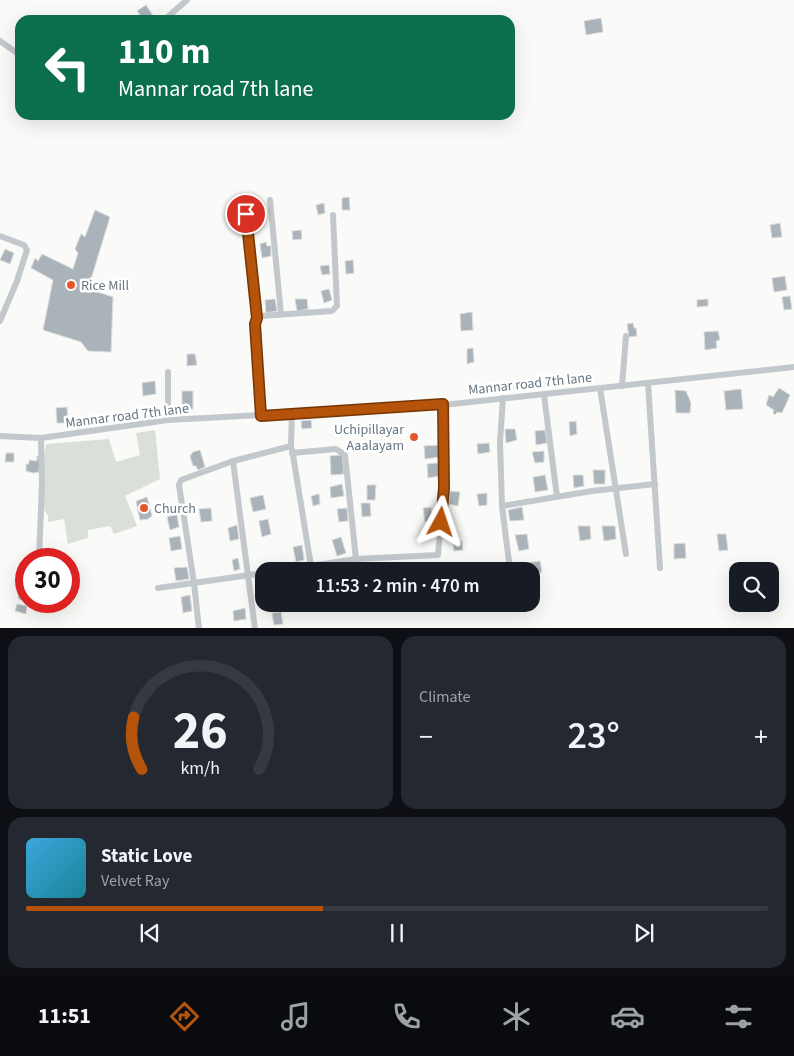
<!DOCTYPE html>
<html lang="en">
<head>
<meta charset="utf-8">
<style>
  :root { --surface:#171b24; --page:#242831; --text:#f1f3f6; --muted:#9ea1a6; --line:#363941; --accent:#b45309 }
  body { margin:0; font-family:"Source Sans 3",sans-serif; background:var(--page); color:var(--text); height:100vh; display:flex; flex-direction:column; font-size:19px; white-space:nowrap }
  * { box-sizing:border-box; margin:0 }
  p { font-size:16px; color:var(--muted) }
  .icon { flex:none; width:28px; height:28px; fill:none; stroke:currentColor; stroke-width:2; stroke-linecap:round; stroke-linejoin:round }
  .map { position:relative; height:628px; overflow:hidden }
  .details { display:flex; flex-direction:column; gap:8px; padding:8px; background:#0d0f14; flex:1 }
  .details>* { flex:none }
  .hud { position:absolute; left:15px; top:15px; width:500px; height:105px; border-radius:15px; box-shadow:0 5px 20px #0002; background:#0b6e4f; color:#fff; overflow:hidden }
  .buttons { position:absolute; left:729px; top:562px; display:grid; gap:10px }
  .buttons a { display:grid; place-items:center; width:50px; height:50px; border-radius:10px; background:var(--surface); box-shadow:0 5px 20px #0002; font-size:25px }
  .speed { position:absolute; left:15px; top:548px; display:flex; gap:10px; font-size:25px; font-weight:700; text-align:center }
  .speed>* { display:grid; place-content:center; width:65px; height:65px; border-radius:50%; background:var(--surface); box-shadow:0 5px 20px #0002; line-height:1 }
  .speed .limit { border:8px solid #d22; background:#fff; color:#111 }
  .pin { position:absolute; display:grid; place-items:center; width:42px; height:42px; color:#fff; margin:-21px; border:2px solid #fff; border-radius:50%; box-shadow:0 1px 5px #0007 }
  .me { position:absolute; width:55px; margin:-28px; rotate:5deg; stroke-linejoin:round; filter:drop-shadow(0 0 4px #0008) }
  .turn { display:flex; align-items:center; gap:18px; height:105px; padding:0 20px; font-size:22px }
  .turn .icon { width:65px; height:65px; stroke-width:2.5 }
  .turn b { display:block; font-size:35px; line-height:42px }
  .big { font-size:38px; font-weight:600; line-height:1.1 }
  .details .widget { flex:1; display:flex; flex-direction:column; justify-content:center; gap:8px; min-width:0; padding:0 18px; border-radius:15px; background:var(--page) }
  .details .dial { align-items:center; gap:0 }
  .dial svg { height:130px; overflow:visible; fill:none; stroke:var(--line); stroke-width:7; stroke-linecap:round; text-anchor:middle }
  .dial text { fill:var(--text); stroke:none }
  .song { display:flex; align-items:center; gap:15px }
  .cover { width:60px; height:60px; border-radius:8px; background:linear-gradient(135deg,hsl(200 70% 55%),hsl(190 70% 35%)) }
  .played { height:5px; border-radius:2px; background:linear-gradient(90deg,var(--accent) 40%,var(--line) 40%) }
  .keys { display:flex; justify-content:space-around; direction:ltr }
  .heat { display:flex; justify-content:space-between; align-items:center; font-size:28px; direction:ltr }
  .details .tiles { flex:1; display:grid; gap:8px; grid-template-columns:1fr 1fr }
  .widget:last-child { grid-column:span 2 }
  .trip { position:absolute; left:255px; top:562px; width:285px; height:50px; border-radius:15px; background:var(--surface); box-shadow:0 5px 20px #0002; font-weight:600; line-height:50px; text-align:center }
  .tabs { display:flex; height:80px; justify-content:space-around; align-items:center; background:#090b0e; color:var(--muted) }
  .tabs .icon { width:35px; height:35px }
  .tabs .selected { color:var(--accent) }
  .tabs b { font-size:22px; color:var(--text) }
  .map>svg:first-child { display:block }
</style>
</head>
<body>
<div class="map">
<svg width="794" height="629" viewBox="0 0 794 629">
  <rect width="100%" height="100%" fill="#fafaf8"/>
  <path fill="#dadfd7" d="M155,430L160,479L125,496L137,526L114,534L110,526L88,530V538L68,544L64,519L48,522V515L44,510L43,464L46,444L109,439L116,462L140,455L136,433Z"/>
  <g fill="#aab3b9" stroke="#dcdcda">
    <path d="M146,5L154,17L150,20H144L137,11Z"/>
    <path d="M601,18L603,32L586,35L584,21Z"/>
    <path d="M349,197L350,210H342V198Z"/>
    <path d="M324,203L325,213L318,215L316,205Z"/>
    <path d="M95,210L110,217L88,289L113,297L111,352L88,351L81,342L43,330L53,280L31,268L35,258L38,261L42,254L73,269L78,253L75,249L81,234L85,237Z"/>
    <path d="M780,223L782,237L772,238L770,225Z"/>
    <path d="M301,230L302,239L293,240L292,231Z"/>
    <path d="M266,242L267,246H271V256L262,258L260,244Z"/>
    <path d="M5,249L14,253L10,264L0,260Z"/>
    <path d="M353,260L354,273L346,274L345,261Z"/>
    <path d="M329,265L330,274L322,275L320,266Z"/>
    <path d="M785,276L787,290L774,292L772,278Z"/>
    <path d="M329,289L332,300L324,303L321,291Z"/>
    <path d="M790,296L792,309L784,310L782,297Z"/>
    <path d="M275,299L277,311L266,313L265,300Z"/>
    <path d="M295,299H307L308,309L297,311Z"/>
    <path d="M708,299V306L697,307V300Z"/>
    <path d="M472,312L473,330L461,331L460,314Z"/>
    <path d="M633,323L634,328H636L637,336L629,337L627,324Z"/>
    <path d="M718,331L720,340L716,341L717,348L705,350L704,332Z"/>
    <path d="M473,348L474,362L467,364V349Z"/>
    <path d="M187,354H195L197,365L187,366Z"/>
    <path d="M155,381L156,394L143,396L142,383Z"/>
    <path d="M779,388L790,395L782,413L777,412L775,415L773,413L774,410L766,405L769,395L773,397Z"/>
    <path d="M741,389L743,409L726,410L724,391Z"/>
    <path d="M675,390L686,391L691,403L690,413H676Z"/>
    <rect x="182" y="391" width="11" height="18"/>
    <path d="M67,407L68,423H57L56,408Z"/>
    <path d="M311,420L312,428L302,429L301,421Z"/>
    <path d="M576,421L577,434L570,436L569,422Z"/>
    <path d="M505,429H515L517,440L506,443Z"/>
    <path d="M545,430L547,443L536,445L535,431Z"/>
    <path d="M489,443L490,452L478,454L477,444Z"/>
    <path d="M440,445V457L425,459L424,446Z"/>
    <path d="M200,450L205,467L198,470L196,466H193L190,456L193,452Z"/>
    <path d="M544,451V462L535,463L532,452Z"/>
    <path d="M6,453H14V462H5Z"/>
    <path d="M342,455L344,474L331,475L330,456Z"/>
    <path d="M37,456H40L39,472L33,473L26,471V464H29V460L37,461Z"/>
    <path d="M438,463L439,476L428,478L427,464Z"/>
    <path d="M593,470H605V484H594Z"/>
    <path d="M545,475L548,490L535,492L533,477Z"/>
    <path d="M573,475H583L584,486L574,488Z"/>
    <path d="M342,484L344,496L331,498L330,487Z"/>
    <path d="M367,485H376L375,500H367Z"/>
    <path d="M450,491L460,492L458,506L449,504Z"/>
    <path d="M487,493V505L479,506L477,494Z"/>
    <path d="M319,494L320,504L313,506L311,496Z"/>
    <path d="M263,495L266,509L253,512L250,498Z"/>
    <path d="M147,497L152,516L148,519L140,520L136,501Z"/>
    <path d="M361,503H370L371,516L362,517Z"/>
    <path d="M431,507L433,522H425L423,508Z"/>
    <path d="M522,507L524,520L510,521L508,510Z"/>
    <path d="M211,508L212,521L201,522L199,509Z"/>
    <path d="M347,508L348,521L339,522L337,509Z"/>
    <path d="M177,514L179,527L170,530L167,517Z"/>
    <path d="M268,519L271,534L262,537L259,521Z"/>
    <path d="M237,525L239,539L230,541L228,528Z"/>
    <path d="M578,526H590L591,539L580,541Z"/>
    <path d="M602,526H615L616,539L604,541Z"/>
    <path d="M527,534L529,549L519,551L515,535Z"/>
    <path d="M717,534H726L728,550L719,551Z"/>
    <path d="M180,536L182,549L171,551L169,538Z"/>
    <path d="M341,537L346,553L337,556L332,540Z"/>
    <path d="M462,541L463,550L454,551L453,542Z"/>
    <path d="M685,543L686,558L674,559V544Z"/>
    <path d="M302,545L304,560L296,562L293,547Z"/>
    <path d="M238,558L240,569L234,571L232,560Z"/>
    <path d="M540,561L542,572L531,573V571H528L527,563Z"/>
    <path d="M187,567L189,579L176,581L174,568Z"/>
    <path d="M190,595L192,611L183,613L181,597Z"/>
    <path d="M17,604L27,606L26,614L15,611Z"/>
    <path d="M245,608L246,619L234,621L233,611Z"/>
    <path d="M281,612L283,624L274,625L272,613Z"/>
  </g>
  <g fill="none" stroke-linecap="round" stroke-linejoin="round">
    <g stroke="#c3c8cc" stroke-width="6">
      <path d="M164,20L187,0"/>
      <path d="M0,41L20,55"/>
      <path d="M244,197L257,318"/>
      <path d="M270,200L281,314"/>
      <path d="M0,236L24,245L27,250L17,281L0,321"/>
      <path d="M648,383L660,568"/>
      <path d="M622,386L626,336"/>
      <path d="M600,388L626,554"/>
      <path d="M544,395L557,497"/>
      <path d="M503,398L500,442L502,506L510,570"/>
      <path d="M261,416L255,324L257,318L261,316L332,311L337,306L333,215"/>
      <path d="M168,420V372"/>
      <path d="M0,436L41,438L168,420L443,405L794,367"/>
      <path d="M292,449L311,566"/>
      <path d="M292,453L336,449L345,455L356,559"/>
      <path d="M233,461L255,629"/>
      <path d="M502,506L592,491L655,484"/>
      <path d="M39,559L42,484L41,438"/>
      <path d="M278,571L356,559L438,555L444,488L443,405"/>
      <path d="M158,588L264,573"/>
      <path d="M21,597L26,592"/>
      <path d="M199,629L194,583L179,485L181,480L233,461L291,446L292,413"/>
    </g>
  </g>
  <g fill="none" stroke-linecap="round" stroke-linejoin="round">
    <defs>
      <path id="route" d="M246,214L257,318L255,324L261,416L443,404L444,488L441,522"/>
    </defs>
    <use href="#route" stroke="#753606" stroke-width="12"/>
    <use href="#route" stroke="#b45309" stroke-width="9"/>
  </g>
  <g fill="#e4572e" stroke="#fff" stroke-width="2">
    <circle cx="71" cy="285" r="5"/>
    <circle cx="414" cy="437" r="5"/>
    <circle cx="144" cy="508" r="5"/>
  </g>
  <g text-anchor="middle" stroke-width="5" stroke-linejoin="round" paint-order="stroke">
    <g font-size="14" fill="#657683" stroke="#fff" text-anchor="start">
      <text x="81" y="290">Rice Mill</text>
      <text x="404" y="434" text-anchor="end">Uchipillayar<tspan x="404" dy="16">Aaalayam</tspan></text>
      <text x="154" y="513">Church</text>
    </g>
    <g font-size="14" fill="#657683" stroke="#fff">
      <text transform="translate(530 383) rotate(-6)" y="5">Mannar road 7th lane</text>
      <text transform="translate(127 415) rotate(-7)" y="5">Mannar road 7th lane</text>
    </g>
  </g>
</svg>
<div class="buttons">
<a><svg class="icon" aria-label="search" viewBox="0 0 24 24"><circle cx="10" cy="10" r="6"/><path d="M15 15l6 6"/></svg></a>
</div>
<div class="speed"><div class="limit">30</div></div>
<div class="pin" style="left:246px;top:214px;background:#d93025"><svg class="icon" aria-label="arrive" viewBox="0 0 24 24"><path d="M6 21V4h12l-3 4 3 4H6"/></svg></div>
<svg class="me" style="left:441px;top:522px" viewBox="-20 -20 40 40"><path d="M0-17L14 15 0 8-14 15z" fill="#b45309" stroke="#fff" stroke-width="4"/></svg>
<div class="trip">11:53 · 2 min · 470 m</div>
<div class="hud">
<div class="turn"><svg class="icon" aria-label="left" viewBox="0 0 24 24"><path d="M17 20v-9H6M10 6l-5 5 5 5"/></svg><div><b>110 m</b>Mannar road 7th lane</div></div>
</div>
</div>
<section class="details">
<div class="tiles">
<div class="widget dial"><svg viewBox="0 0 100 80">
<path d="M14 69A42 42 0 1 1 86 69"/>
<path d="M14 69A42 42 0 0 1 9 37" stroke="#b45309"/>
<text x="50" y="56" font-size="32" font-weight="700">26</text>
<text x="50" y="72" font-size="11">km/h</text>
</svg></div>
<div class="widget"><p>Climate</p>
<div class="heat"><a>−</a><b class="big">23°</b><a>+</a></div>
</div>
<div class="widget">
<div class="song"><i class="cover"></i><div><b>Static Love</b><p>Velvet Ray</p></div></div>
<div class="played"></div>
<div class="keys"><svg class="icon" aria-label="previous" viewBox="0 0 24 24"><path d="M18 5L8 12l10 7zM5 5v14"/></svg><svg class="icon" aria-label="pause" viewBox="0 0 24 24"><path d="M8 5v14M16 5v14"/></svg><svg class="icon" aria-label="next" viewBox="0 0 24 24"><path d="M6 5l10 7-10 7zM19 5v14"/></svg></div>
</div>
</div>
</section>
<nav class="tabs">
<b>11:51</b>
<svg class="icon selected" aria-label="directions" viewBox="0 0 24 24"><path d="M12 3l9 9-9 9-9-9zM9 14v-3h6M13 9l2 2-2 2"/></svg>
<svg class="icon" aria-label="music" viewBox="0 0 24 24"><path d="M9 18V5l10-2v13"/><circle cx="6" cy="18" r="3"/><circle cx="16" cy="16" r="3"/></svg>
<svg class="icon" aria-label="phone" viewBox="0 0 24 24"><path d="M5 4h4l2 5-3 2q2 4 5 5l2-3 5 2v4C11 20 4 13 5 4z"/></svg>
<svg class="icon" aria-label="climate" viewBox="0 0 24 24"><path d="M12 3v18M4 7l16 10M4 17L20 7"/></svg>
<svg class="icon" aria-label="car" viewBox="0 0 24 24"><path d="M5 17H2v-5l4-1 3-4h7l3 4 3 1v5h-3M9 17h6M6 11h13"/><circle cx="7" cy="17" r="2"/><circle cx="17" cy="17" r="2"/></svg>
<svg class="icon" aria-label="filters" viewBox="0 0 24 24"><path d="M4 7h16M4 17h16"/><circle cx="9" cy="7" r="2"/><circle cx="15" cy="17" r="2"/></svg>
</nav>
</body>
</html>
